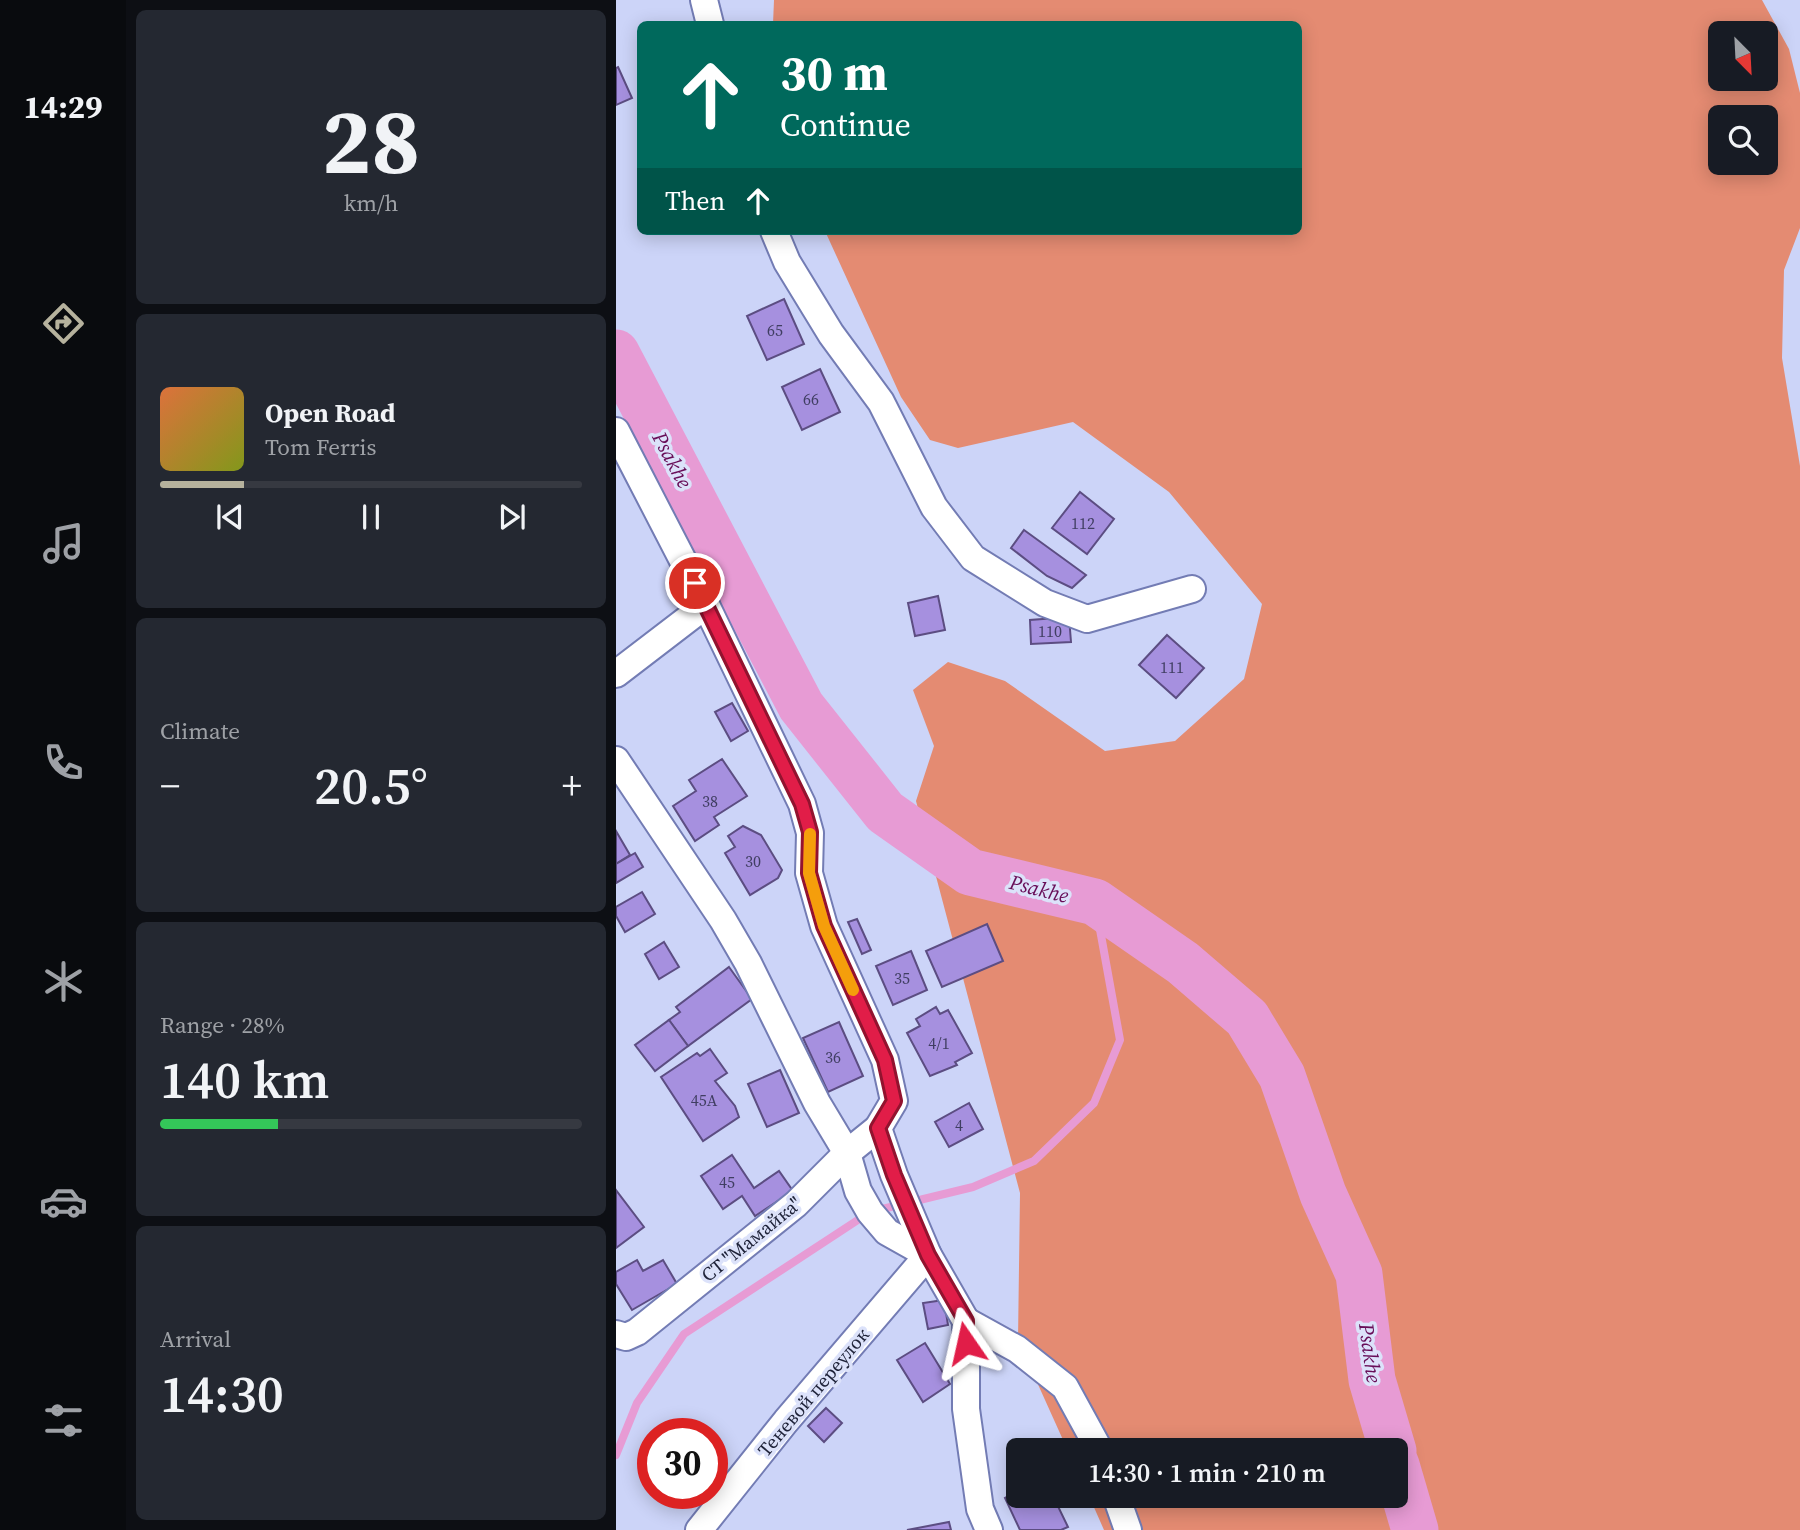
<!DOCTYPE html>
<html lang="en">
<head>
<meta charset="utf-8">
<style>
  :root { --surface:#171b24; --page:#242831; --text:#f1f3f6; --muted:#9ea1a6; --line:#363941; --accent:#b6b29d }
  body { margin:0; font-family:"Source Serif 4",serif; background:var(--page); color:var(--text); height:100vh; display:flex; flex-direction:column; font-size:26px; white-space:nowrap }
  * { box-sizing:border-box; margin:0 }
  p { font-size:23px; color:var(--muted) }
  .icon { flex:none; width:38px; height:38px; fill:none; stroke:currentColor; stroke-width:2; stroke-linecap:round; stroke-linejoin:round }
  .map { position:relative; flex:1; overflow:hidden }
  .side { display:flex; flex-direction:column; gap:10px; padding:10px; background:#0d0f14; width:490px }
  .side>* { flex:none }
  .hud { position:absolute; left:21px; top:21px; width:665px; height:214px; border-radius:10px; box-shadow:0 4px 18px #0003; background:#00695c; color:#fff; overflow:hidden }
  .needle { width:46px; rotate:156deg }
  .tools { position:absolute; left:1092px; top:21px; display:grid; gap:14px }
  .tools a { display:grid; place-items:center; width:70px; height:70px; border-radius:10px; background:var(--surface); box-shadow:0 4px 18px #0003; font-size:35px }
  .speed { position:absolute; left:21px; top:1418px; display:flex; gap:14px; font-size:35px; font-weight:700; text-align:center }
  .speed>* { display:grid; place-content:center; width:91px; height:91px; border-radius:50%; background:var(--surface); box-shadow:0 4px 18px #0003; line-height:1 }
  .speed .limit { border:10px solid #d22; background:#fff; color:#111 }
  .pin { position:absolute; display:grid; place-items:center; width:60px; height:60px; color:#fff; margin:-30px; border:4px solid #fff; border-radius:50%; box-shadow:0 2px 7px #0007 }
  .me { position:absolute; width:77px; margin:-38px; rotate:349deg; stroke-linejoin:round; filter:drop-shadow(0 0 5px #0008) }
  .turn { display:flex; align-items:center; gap:24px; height:147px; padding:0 28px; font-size:32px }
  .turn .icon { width:91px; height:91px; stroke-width:2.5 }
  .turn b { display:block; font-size:49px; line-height:60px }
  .then { display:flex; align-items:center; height:66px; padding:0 28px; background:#0003; gap:14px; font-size:26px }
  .big { font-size:52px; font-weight:600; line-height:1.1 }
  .side .card { flex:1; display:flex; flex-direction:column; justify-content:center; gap:10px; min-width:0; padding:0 24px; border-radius:10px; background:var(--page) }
  .side .dial { align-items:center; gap:0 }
  .dial b { font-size:91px; line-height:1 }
  .song { display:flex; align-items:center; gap:21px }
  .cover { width:84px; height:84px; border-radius:10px; background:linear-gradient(135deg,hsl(20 70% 55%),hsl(70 70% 35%)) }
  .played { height:7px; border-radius:4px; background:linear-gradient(90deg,var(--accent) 20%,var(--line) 20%) }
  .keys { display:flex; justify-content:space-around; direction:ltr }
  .heat { display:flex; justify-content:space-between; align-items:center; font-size:38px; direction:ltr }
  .charge { height:10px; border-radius:5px; background:linear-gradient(90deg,#34c759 28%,var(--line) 0) }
  .trip { position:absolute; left:390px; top:1438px; width:402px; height:70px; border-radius:10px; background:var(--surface); box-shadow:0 4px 18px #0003; font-weight:600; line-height:70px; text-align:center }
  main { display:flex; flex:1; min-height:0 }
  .tabs { display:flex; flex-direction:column; width:126px; justify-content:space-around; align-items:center; background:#090b0e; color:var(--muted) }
  .tabs .icon { width:49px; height:49px }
  .tabs .selected { color:var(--accent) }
  .tabs b { font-size:32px; color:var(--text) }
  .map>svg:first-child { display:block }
</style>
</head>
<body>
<main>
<nav class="tabs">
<b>14:29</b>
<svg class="icon selected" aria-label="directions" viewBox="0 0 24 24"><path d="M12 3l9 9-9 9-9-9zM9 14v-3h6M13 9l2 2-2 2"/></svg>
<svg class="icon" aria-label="music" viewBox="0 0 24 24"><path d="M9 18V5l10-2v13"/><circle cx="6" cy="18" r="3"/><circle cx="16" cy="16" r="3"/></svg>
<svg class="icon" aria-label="phone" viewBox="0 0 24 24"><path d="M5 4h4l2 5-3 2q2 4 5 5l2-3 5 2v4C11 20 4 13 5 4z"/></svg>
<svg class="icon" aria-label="climate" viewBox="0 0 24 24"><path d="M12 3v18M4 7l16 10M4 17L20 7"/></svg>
<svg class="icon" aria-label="car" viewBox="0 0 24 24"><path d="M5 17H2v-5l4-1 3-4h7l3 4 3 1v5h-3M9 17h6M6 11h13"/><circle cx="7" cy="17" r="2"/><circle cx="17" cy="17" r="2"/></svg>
<svg class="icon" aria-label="filters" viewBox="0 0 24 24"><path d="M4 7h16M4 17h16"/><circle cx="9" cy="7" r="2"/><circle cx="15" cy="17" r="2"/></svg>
</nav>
<section class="side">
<div class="card dial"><b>28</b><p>km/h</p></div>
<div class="card">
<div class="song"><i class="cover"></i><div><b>Open Road</b><p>Tom Ferris</p></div></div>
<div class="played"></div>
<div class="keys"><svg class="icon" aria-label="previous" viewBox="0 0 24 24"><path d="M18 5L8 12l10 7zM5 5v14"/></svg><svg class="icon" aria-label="pause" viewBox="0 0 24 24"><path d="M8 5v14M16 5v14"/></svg><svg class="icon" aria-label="next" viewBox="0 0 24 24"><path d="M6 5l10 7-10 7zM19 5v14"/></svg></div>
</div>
<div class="card"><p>Climate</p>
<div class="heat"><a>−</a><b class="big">20.5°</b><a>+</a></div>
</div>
<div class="card"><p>Range · 28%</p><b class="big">140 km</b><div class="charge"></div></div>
<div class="card"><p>Arrival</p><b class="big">14:30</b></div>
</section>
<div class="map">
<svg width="1184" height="1530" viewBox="0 0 1184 1530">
  <rect width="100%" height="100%" fill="#ccd4f8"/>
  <path fill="#e48b72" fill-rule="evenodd" d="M158,0H1146L1173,49L1184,93V228L1168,270L1166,358L1184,466V1530H488L473,1496H780V1451H452L402,1340L404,1193L300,801L318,746L297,690L332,662L389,681L489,751L559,741L628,679L646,604L553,492L457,422L342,448L314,440L285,397L209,231H682V24H157ZM1104,33H1150V79H1104ZM1104,117H1150V163H1104Z"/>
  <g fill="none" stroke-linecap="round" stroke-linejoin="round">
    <path stroke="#e79bd4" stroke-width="8" d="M0,1455L21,1403L68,1334L254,1212L357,1187L418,1161L478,1103L504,1040L479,902"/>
    <g stroke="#e79bd4" stroke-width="47">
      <path d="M0,353L185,706L269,812L354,872L479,902L567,963L631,1018L666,1076L707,1194L743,1274L756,1380L777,1451"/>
      <path d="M780,1465L799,1530"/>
    </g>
  </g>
  <g fill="#a690df" stroke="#5c4d82" stroke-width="2">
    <path d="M2,67L16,98L0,105V68Z"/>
    <path d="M168,299L188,344L151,360L131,316Z"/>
    <path d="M204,369L224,412L186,430L166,387Z"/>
    <path d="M464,492L498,519L471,554L436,528Z"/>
    <path d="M408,530L470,575L456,588L431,576L395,548Z"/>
    <path d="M322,596L329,630L299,636L292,603Z"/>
    <path d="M453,617L455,642L415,644L414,620Z"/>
    <path d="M551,635L588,668L560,698L523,665Z"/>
    <path d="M116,703L132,731L115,741L99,712Z"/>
    <path d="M106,759L131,796L98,817L103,825L79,841L57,806L80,791L73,780Z"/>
    <path d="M127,826L145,835L166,870L162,878L134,895L109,853L119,847L112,836Z"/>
    <path d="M0,831L14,855L0,864Z"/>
    <path d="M19,853L27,867L0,883V864Z"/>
    <path d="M26,892L39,914L9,932L0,916V907Z"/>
    <path d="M241,919L255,950L246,954L232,922Z"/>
    <path d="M371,924L387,961L326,987L310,951Z"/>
    <path d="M48,942L63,967L43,979L29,954Z"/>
    <path d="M295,951L311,990L277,1005L260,966Z"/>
    <path d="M113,967L136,999L72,1046L53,1020L64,1012L60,1007Z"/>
    <path d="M320,1007L324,1014L332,1010L356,1053L339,1062L341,1065L314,1076L291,1033L304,1026L300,1019Z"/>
    <path d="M53,1020L72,1046L39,1071L19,1045Z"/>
    <path d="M223,1022L247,1076L212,1092L187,1038Z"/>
    <path d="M94,1049L111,1073L99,1081L119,1106L123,1117L87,1141L45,1077L81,1053L84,1056Z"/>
    <path d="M164,1070L183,1113L151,1127L132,1084Z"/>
    <path d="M353,1103L367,1129L333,1147L319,1122Z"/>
    <path d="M116,1155L138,1188L163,1171L177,1191L139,1216L126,1196L107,1209L85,1176Z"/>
    <path d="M0,1190L28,1227L0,1248Z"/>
    <path d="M21,1260L27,1271L47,1260L61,1284L16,1310L0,1284V1272Z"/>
    <path d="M328,1300L332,1325L312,1329L307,1303Z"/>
    <path d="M309,1343L334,1384L307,1402L281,1360Z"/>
    <path d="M210,1408L226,1423L208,1442L192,1426Z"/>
    <path d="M402,1491V1496H437L452,1527L445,1530H404L389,1498Z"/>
    <path d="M333,1522L335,1530H291Z"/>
  </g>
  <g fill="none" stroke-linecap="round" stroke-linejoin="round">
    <defs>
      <g id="minor">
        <path d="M88,0L94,24"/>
        <path d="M158,231L171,262L215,334L265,402L318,507L357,558L429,603L471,619L576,589"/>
        <path d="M0,431L90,605L186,804L194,833L193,873L208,926L269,1060L278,1101L262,1128L278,1175L312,1255L350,1321V1409L364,1509L373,1530"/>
        <path d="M0,674L90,605"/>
        <path d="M0,760L107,920L132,963L201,1103L231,1153L242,1191L254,1212L271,1232L312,1255L170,1421L83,1530"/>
        <path d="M350,1321L401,1349L449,1387L484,1451"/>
        <path d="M0,1334L10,1337L21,1332L180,1204L231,1153L262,1128"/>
        <path d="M500,1496L512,1530"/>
      </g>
    </defs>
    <use href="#minor" stroke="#737cb4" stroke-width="30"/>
    <use href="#minor" stroke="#fff" stroke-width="26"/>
  </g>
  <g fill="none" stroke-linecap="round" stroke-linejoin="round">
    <defs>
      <path id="route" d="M79,583L186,804L194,832L193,873L208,926L269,1060L278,1101L262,1128L278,1175L312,1255L350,1321V1343"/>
    </defs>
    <use href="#route" stroke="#92132f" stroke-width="18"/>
    <use href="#route" stroke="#e11d48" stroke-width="12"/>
    <path stroke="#f59e0b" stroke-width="12" d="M194,834L193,873L208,926L237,990"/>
  </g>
  <g text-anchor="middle" stroke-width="7" stroke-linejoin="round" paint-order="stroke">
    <g font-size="16" fill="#403e62">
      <text x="159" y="336">65</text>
      <text x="195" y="405">66</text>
      <text x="467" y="529">112</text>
      <text x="434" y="637">110</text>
      <text x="556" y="673">111</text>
      <text x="94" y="807">38</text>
      <text x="137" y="867">30</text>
      <text x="286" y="984">35</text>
      <text x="323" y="1049">4/1</text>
      <text x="217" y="1063">36</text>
      <text x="88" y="1106">45А</text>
      <text x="343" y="1131">4</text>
      <text x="111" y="1188">45</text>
    </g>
    <g font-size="19" fill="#1e2238" stroke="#dce2fa">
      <text transform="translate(135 1239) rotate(-39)" y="7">СТ "Мамайка"</text>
      <text transform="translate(197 1392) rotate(-50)" y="7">Теневой переулок</text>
    </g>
    <g font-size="21" font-style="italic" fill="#670d58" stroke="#dce2fa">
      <text transform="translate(56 460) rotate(62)" y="7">Psakhe</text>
      <text transform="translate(423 889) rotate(14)" y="7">Psakhe</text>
      <text transform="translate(754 1353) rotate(82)" y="7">Psakhe</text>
    </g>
  </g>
</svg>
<div class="tools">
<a><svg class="needle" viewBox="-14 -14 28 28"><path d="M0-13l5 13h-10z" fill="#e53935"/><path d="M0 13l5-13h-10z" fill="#9ea1a6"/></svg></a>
<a><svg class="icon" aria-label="search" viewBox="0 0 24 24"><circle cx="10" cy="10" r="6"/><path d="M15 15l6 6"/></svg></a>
</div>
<div class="speed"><div class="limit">30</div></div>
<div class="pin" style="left:79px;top:583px;background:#d93025"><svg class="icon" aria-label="arrive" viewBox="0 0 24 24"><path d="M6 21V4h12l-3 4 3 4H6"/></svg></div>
<svg class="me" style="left:350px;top:1343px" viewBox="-20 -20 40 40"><path d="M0-17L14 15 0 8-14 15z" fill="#e11d48" stroke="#fff" stroke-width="4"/></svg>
<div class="trip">14:30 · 1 min · 210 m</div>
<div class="hud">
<div class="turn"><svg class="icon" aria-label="ahead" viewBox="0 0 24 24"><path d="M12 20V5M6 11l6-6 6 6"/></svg><div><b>30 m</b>Continue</div></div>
<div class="then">Then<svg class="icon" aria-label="ahead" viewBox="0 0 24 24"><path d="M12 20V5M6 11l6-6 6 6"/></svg></div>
</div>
</div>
</main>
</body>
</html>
